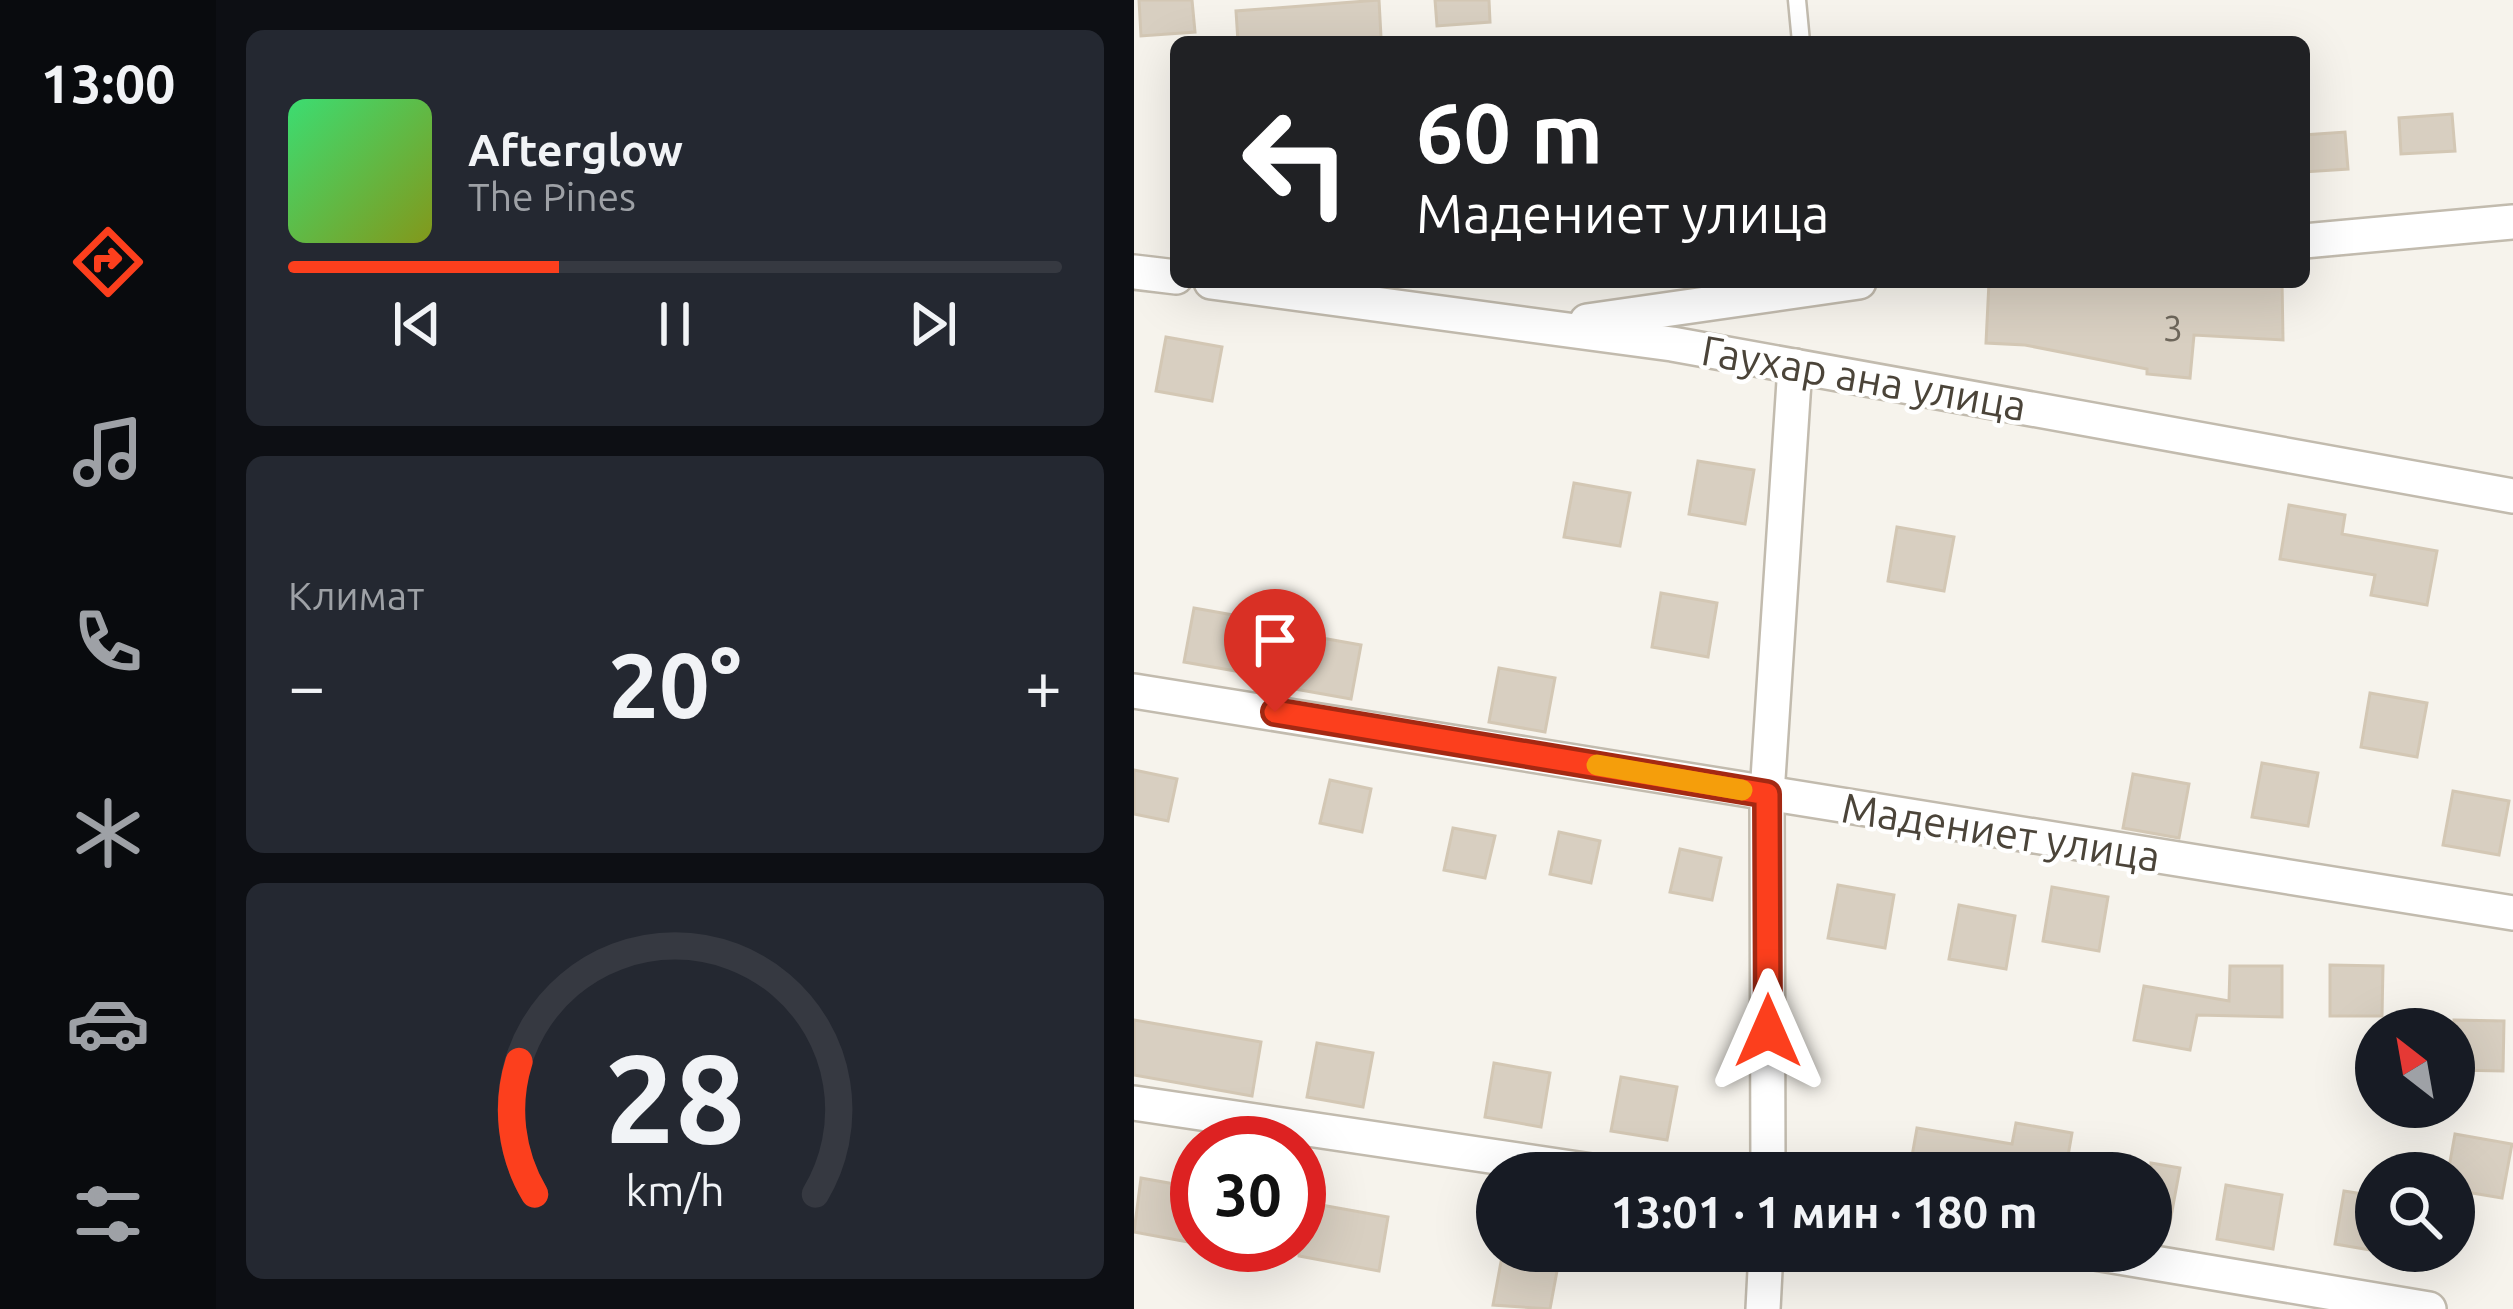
<!DOCTYPE html>
<html lang="ru">
<head>
<meta charset="utf-8">
<style>
  :root { --surface:#171b24; --page:#242831; --text:#f1f3f6; --muted:#9ea1a6; --line:#363941; --accent:#fc3f1d }
  body { margin:0; font-family:Ubuntu,sans-serif; background:var(--page); color:var(--text); height:100vh; display:flex; flex-direction:column; font-size:45px; white-space:nowrap }
  * { box-sizing:border-box; margin:0 }
  p { font-size:39px; color:var(--muted) }
  .icon { flex:none; width:66px; height:66px; fill:none; stroke:currentColor; stroke-width:2; stroke-linecap:round; stroke-linejoin:round }
  .map { position:relative; flex:1; overflow:hidden }
  .details { display:flex; flex-direction:column; gap:30px; padding:30px; background:#0d0f14; width:918px }
  .details>* { flex:none }
  .guide { position:absolute; left:36px; top:36px; width:1140px; height:252px; border-radius:18px; box-shadow:0 12px 48px #0002; background:#202124; color:#fff; overflow:hidden }
  .needle { width:78px; rotate:329deg }
  .fabs { position:absolute; left:1221px; top:1008px; display:grid; gap:24px }
  .fabs a { display:grid; place-items:center; width:120px; height:120px; border-radius:50%; background:var(--surface); box-shadow:0 12px 48px #0002; font-size:60px }
  .speed { position:absolute; left:36px; top:1116px; display:flex; gap:24px; font-size:60px; font-weight:700; text-align:center }
  .speed>* { display:grid; place-content:center; width:156px; height:156px; border-radius:50%; background:var(--surface); box-shadow:0 12px 48px #0002; line-height:1 }
  .speed .limit { border:18px solid #d22; background:#fff; color:#111 }
  .pin { position:absolute; display:grid; place-items:center; width:102px; height:102px; color:#fff; margin:-123px -51px; border-radius:50% 50% 50% 0; rotate:-45deg; box-shadow:0 0 12px #0007 }
  .pin .icon { rotate:45deg }
  .me { position:absolute; width:132px; margin:-66px; rotate:0deg; stroke-linejoin:round; filter:drop-shadow(0 0 9px #0008) }
  .turn { display:flex; align-items:center; gap:42px; height:252px; padding:0 48px; font-size:54px }
  .turn .icon { width:156px; height:156px; stroke-width:2.5 }
  .turn b { display:block; font-size:84px; line-height:102px }
  .big { font-size:90px; font-weight:700; line-height:1.1 }
  .details .widget { flex:1; display:flex; flex-direction:column; justify-content:center; gap:18px; min-width:0; padding:0 42px; border-radius:18px; background:var(--page) }
  .details .dial { align-items:center; gap:0 }
  .dial svg { height:312px; overflow:visible; fill:none; stroke:var(--line); stroke-width:7; stroke-linecap:round; text-anchor:middle }
  .dial text { fill:var(--text); stroke:none }
  .song { display:flex; align-items:center; gap:36px }
  .cover { width:144px; height:144px; border-radius:18px; background:linear-gradient(135deg,hsl(140 70% 55%),hsl(70 70% 35%)) }
  .played { height:12px; border-radius:6px; background:linear-gradient(90deg,var(--accent) 35%,var(--line) 35%) }
  .keys { display:flex; justify-content:space-around; direction:ltr }
  .heat { display:flex; justify-content:space-between; align-items:center; font-size:66px; direction:ltr }
  .trip { position:absolute; left:342px; top:1152px; width:696px; height:120px; border-radius:60px; background:var(--surface); box-shadow:0 12px 48px #0002; font-weight:700; line-height:120px; text-align:center }
  main { display:flex; flex:1; min-height:0 }
  .tab-bar { display:flex; flex-direction:column; width:216px; justify-content:space-around; align-items:center; background:#090b0e; color:var(--muted) }
  .tab-bar .icon { width:84px; height:84px }
  .tab-bar .selected { color:var(--accent) }
  .tab-bar b { font-size:54px; color:var(--text) }
  .map>svg:first-child { display:block }
</style>
</head>
<body>
<main>
<nav class="tab-bar">
<b>13:00</b>
<svg class="icon selected" aria-label="directions" viewBox="0 0 24 24"><path d="M12 3l9 9-9 9-9-9zM9 14v-3h6M13 9l2 2-2 2"/></svg>
<svg class="icon" aria-label="music" viewBox="0 0 24 24"><path d="M9 18V5l10-2v13"/><circle cx="6" cy="18" r="3"/><circle cx="16" cy="16" r="3"/></svg>
<svg class="icon" aria-label="phone" viewBox="0 0 24 24"><path d="M5 4h4l2 5-3 2q2 4 5 5l2-3 5 2v4C11 20 4 13 5 4z"/></svg>
<svg class="icon" aria-label="climate" viewBox="0 0 24 24"><path d="M12 3v18M4 7l16 10M4 17L20 7"/></svg>
<svg class="icon" aria-label="car" viewBox="0 0 24 24"><path d="M5 17H2v-5l4-1 3-4h7l3 4 3 1v5h-3M9 17h6M6 11h13"/><circle cx="7" cy="17" r="2"/><circle cx="17" cy="17" r="2"/></svg>
<svg class="icon" aria-label="filters" viewBox="0 0 24 24"><path d="M4 7h16M4 17h16"/><circle cx="9" cy="7" r="2"/><circle cx="15" cy="17" r="2"/></svg>
</nav>
<section class="details">
<div class="widget">
<div class="song"><i class="cover"></i><div><b>Afterglow</b><p>The Pines</p></div></div>
<div class="played"></div>
<div class="keys"><svg class="icon" aria-label="previous" viewBox="0 0 24 24"><path d="M18 5L8 12l10 7zM5 5v14"/></svg><svg class="icon" aria-label="pause" viewBox="0 0 24 24"><path d="M8 5v14M16 5v14"/></svg><svg class="icon" aria-label="next" viewBox="0 0 24 24"><path d="M6 5l10 7-10 7zM19 5v14"/></svg></div>
</div>
<div class="widget"><p>Климат</p>
<div class="heat"><a>−</a><b class="big">20°</b><a>+</a></div>
</div>
<div class="widget dial"><svg viewBox="0 0 100 80">
<path d="M14 69A42 42 0 1 1 86 69"/>
<path d="M14 69A42 42 0 0 1 10 35" stroke="#fc3f1d"/>
<text x="50" y="56" font-size="32" font-weight="700">28</text>
<text x="50" y="72" font-size="11">km/h</text>
</svg></div>
</section>
<div class="map">
<svg width="1379" height="1309" viewBox="0 0 1379 1309">
  <rect width="100%" height="100%" fill="#f6f3ec"/>
  <g fill="#d8cfc1" stroke="#d3c7b4" stroke-width="3">
    <path d="M5,0H58L61,32L7,36Z"/>
    <path d="M245,0L247,37L104,42L102,11Z"/>
    <path d="M301,0H355L356,22L303,26Z"/>
    <path d="M1318,114L1321,151L1267,154L1265,118Z"/>
    <path d="M1211,132L1214,169L1170,172V135Z"/>
    <path d="M855,282H1148L1149,340L1060,335L1056,378L1013,374V369L891,345L852,343Z"/>
    <path d="M32,337L88,347L78,401L22,391Z"/>
    <path d="M564,461L620,470L611,524L555,514Z"/>
    <path d="M440,483L496,493L486,546L430,537Z"/>
    <path d="M1155,505L1211,515L1208,534L1303,551L1293,605L1237,595L1241,575L1146,559Z"/>
    <path d="M763,527L820,537L810,591L754,581Z"/>
    <path d="M527,593L583,603L574,657L518,647Z"/>
    <path d="M60,608L116,618L107,672L50,662Z"/>
    <path d="M171,635L227,645L217,699L161,689Z"/>
    <path d="M365,668L421,678L411,732L355,722Z"/>
    <path d="M1236,693L1293,703L1283,757L1227,747Z"/>
    <path d="M1128,763L1184,773L1174,826L1118,817Z"/>
    <path d="M0,770L43,779L34,821L0,814Z"/>
    <path d="M999,774L1055,784L1045,838L989,828Z"/>
    <path d="M196,780L237,789L228,832L186,823Z"/>
    <path d="M1319,791L1375,801L1365,855L1309,845Z"/>
    <path d="M319,828L361,836L351,878L310,870Z"/>
    <path d="M425,832L466,841L457,883L416,874Z"/>
    <path d="M546,849L587,858L578,900L536,892Z"/>
    <path d="M704,885L760,895L751,948L694,938Z"/>
    <path d="M918,887L974,897L965,951L909,941Z"/>
    <path d="M825,905L881,916L872,969L815,959Z"/>
    <path d="M1196,965L1249,966L1248,1016H1196Z"/>
    <path d="M1096,966H1148V1017L1063,1015L1056,1050L1000,1040L1010,986L1095,1001Z"/>
    <path d="M0,1020L127,1042L118,1096L0,1075Z"/>
    <path d="M1320,1020L1370,1021L1369,1071L1320,1070Z"/>
    <path d="M183,1043L239,1053L229,1107L173,1097Z"/>
    <path d="M360,1063L416,1073L407,1127L351,1117Z"/>
    <path d="M487,1077L543,1087L533,1140L477,1131Z"/>
    <path d="M882,1123L938,1133L931,1173H775L783,1128L878,1144Z"/>
    <path d="M1321,1134L1378,1144L1368,1198L1320,1190V1173H1314Z"/>
    <path d="M1017,1163L1046,1168L1036,1222L1017,1218Z"/>
    <path d="M7,1178L63,1188L54,1242L0,1232Z"/>
    <path d="M1092,1185L1148,1195L1139,1249L1083,1239Z"/>
    <path d="M1210,1191L1242,1196V1251L1201,1244Z"/>
    <path d="M165,1201L254,1217L245,1271L165,1256Z"/>
    <path d="M369,1251L425,1260L416,1309L359,1305Z"/>
  </g>
  <g fill="none" stroke-linecap="round" stroke-linejoin="round">
    <defs>
      <path id="lane" d="M663,0L667,42"/>
      <g id="street">
        <path d="M1170,241L1379,222"/>
        <path d="M0,272L42,277"/>
        <path d="M77,282L538,344L1379,496"/>
        <path d="M453,321L725,282"/>
        <path d="M0,691L1379,913"/>
        <path d="M0,1103L471,1173"/>
        <path d="M634,1173L633,794L661,366"/>
        <path d="M949,1251L1295,1309"/>
        <path d="M629,1309L632,1251"/>
      </g>
    </defs>
    <use href="#lane" stroke="#c2bbae" stroke-width="21"/>
    <use href="#street" stroke="#c2bbae" stroke-width="38"/>
    <use href="#lane" stroke="#fff" stroke-width="16"/>
    <use href="#street" stroke="#fff" stroke-width="33"/>
  </g>
  <g fill="none" stroke-linecap="round" stroke-linejoin="round">
    <defs>
      <path id="route" d="M141,712L633,794L634,1031"/>
    </defs>
    <use href="#route" stroke="#a42913" stroke-width="30"/>
    <use href="#route" stroke="#fc3f1d" stroke-width="21"/>
    <path stroke="#f59e0b" stroke-width="21" d="M463,765L608,790"/>
  </g>
  <g text-anchor="middle" stroke-width="9" stroke-linejoin="round" paint-order="stroke">
    <g font-size="36" fill="#6e675b">
      <text x="1039" y="341">3</text>
    </g>
    <g font-size="42" fill="#4b4439" stroke="#fff">
      <text transform="translate(730 378) rotate(10)" y="15">Гаухар ана улица</text>
      <text transform="translate(867 832) rotate(9)" y="15">Мадениет улица</text>
    </g>
  </g>
</svg>
<div class="fabs">
<a><svg class="needle" viewBox="-14 -14 28 28"><path d="M0-13l5 13h-10z" fill="#e53935"/><path d="M0 13l5-13h-10z" fill="#9ea1a6"/></svg></a>
<a><svg class="icon" aria-label="search" viewBox="0 0 24 24"><circle cx="10" cy="10" r="6"/><path d="M15 15l6 6"/></svg></a>
</div>
<div class="speed"><div class="limit">30</div></div>
<div class="pin" style="left:141px;top:712px;background:#d93025"><svg class="icon" aria-label="arrive" viewBox="0 0 24 24"><path d="M6 21V4h12l-3 4 3 4H6"/></svg></div>
<svg class="me" style="left:634px;top:1031px" viewBox="-20 -20 40 40"><path d="M0-17L14 15 0 8-14 15z" fill="#fc3f1d" stroke="#fff" stroke-width="4"/></svg>
<div class="trip">13:01 · 1 мин · 180 m</div>
<div class="guide">
<div class="turn"><svg class="icon" aria-label="left" viewBox="0 0 24 24"><path d="M17 20v-9H6M10 6l-5 5 5 5"/></svg><div><b>60 m</b>Мадениет улица</div></div>
</div>
</div>
</main>
</body>
</html>
